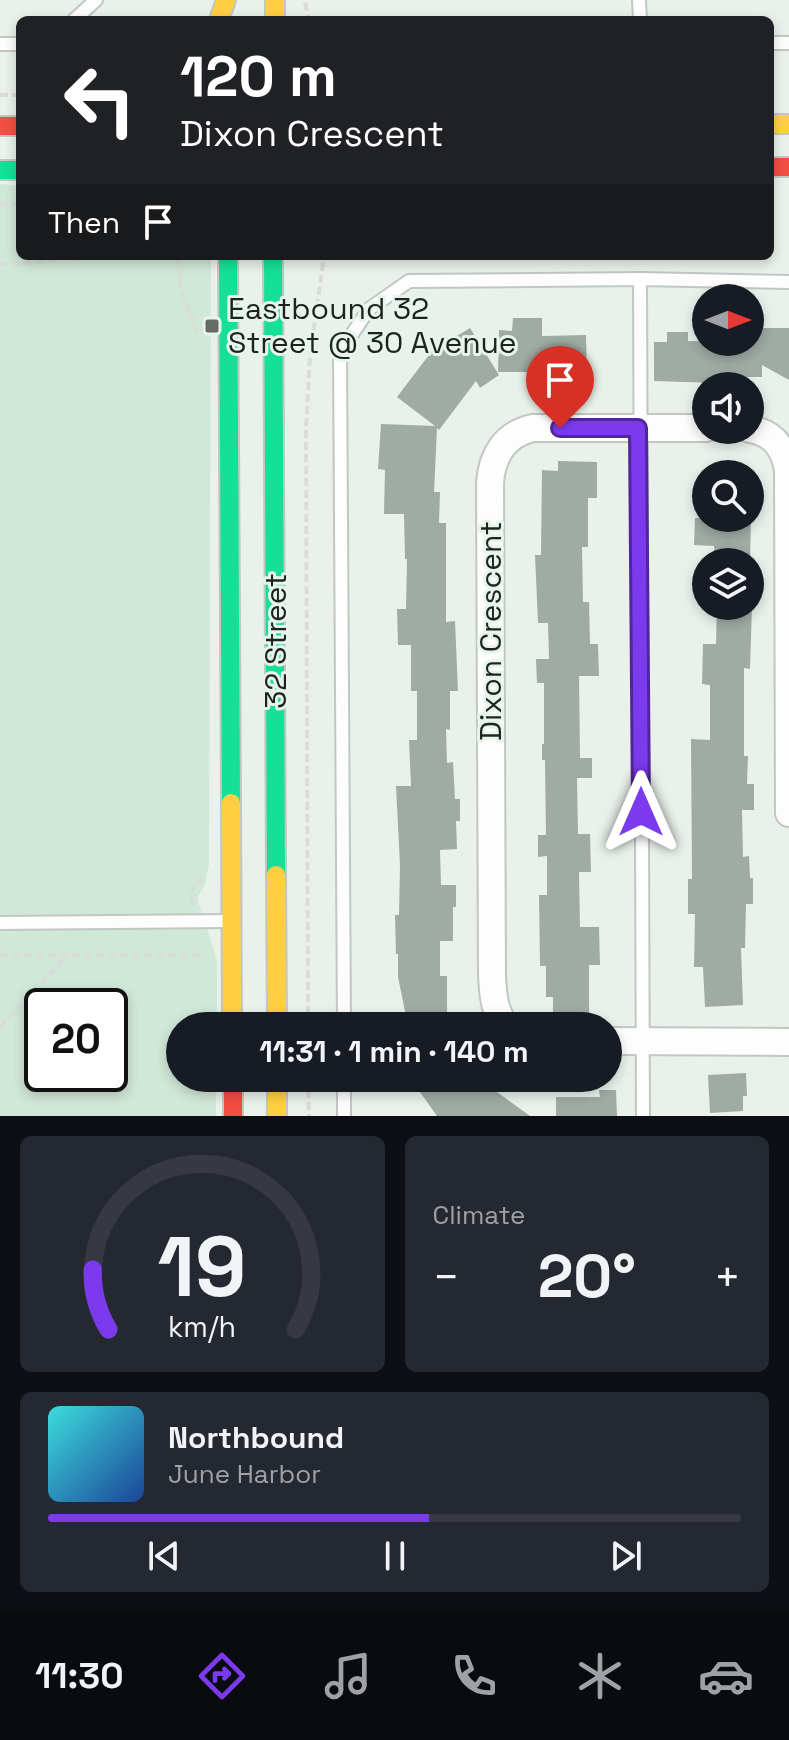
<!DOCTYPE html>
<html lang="en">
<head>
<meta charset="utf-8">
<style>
  :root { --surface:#171b24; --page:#242831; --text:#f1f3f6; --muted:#9ea1a6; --line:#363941; --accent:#7c3aed }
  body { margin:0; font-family:"Space Grotesk",sans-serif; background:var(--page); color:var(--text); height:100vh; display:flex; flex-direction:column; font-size:30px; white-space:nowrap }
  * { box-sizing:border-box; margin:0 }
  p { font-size:26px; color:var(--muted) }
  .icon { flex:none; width:44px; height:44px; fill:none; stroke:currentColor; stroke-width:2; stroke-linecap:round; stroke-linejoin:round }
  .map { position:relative; height:1116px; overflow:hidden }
  .panel { display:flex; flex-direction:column; gap:20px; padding:20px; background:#0d0f14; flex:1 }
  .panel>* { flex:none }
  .banner { position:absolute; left:16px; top:16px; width:758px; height:244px; border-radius:12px; box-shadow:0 4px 12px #0003; background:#202124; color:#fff; overflow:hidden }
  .needle { width:52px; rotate:90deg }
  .fabs { position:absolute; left:692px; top:284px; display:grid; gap:16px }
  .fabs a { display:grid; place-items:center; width:72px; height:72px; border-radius:50%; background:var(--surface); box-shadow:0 4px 12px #0003; font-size:40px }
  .speed { position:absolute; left:24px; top:988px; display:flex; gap:16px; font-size:40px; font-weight:700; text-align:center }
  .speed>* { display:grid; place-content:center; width:104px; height:104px; border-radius:50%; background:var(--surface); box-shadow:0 4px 12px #0003; line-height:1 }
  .speed .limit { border:4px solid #111; border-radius:12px; background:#fff; color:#111 }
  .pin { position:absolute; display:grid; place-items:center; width:68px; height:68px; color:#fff; margin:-82px -34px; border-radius:50% 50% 50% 0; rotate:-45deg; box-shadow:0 0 8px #0007 }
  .pin .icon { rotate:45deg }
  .me { position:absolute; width:88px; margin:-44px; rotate:0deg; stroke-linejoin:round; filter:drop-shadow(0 0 6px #0008) }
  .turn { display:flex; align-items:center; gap:28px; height:168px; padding:0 32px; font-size:36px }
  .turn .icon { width:104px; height:104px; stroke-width:2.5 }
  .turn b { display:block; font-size:56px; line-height:68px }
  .then { display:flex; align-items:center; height:76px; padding:0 32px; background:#0003; gap:16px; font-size:30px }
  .big { font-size:60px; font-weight:700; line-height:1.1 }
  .panel .card { flex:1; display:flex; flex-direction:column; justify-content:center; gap:12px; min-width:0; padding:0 28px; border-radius:12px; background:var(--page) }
  .panel .dial { align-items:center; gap:0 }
  .dial svg { height:208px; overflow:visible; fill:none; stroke:var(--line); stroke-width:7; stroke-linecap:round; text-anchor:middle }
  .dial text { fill:var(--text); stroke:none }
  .song { display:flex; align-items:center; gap:24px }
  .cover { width:96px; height:96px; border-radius:12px; background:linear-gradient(135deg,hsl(180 70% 55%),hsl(220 70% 35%)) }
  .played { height:8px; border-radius:4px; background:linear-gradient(90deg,var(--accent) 55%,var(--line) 55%) }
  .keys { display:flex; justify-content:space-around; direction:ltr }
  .heat { display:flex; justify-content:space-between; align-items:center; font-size:44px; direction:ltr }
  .panel .tiles { flex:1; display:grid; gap:20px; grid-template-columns:1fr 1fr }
  .card:last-child { grid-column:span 2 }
  .trip { position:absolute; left:166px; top:1012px; width:456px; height:80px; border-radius:40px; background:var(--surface); box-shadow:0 4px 12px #0003; font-weight:700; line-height:80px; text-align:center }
  .tab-bar { display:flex; height:128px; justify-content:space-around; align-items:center; background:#090b0e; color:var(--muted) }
  .tab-bar .icon { width:56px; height:56px }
  .tab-bar .selected { color:var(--accent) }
  .tab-bar b { font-size:36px; color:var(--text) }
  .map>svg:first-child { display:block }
</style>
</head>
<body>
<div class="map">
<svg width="789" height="1116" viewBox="0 0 789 1116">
  <rect width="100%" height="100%" fill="#eaf1eb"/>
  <path fill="#d0e8d7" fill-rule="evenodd" d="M0,184L20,186V256H211L209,864L205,884L197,898L217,960V1026H180V1078H216V1116H0ZM42,1006H110V1074H42Z"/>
  <g fill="#a0aba4">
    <path d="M513,318H542V336L586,335L587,377L564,378V372H498L499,330L512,331Z"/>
    <path d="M470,328L499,375L480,388L476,381L439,430L437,428L434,492H440L439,523H446V622L455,621L458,691H450V730L446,729L447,763L453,762L455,799H460V821H456L457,849L440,850L441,885H456V907H453V941H440V976H447V1026H408L398,977V954H396L395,915H399L400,865L396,786H411L409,740H417V691H411V645H398L397,609H406L407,559H405L404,514H384L385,470L378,469L381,424L435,426L397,397L432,351Z"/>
    <path d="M751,328H789V380L762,365V377H716V383L654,381V342H667V332H688V341L750,342Z"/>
    <path d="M558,461L597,462V498H588V547H582L583,602H589L590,644H598L599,676H579L580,758H592V778H577L578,834H590L591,872H579L580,927H599L600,965H589V1014H553V997H546V966H540L539,895H547V856L538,857V835H546L545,760H542V744H544V683H537L536,659H549L548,623H538L535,555H541L542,470L558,471Z"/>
    <path d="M695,518H751L750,562H715L714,546L694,545Z"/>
    <path d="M717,606H752L750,669L744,668V756H748L747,784H754V810H742L743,857L749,856L750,878H753V904H746L745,948H741L743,1005L705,1007L703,967H694L695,914H688V879H692L691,739L710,740V685L702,684L703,644H716Z"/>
    <path d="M746,1073L747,1096H743V1111L710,1113L708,1075Z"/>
    <path d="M410,1078H478L530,1116H437Z"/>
    <path d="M599,1090H616L617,1116H556V1097H600Z"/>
  </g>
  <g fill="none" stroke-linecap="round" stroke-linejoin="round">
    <defs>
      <g id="lane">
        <path d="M639,0L640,20"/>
        <path d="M74,20L96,0"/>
        <path d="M770,43H789"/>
        <path d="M0,44H20"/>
        <path d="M640,279L643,1116"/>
        <path d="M0,923L229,921"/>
        <path d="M344,1026L340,352L369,309L409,281L640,279L789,282"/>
        <path d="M344,1078V1116"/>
      </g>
      <g id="street">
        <path d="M750,429C773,433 784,447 788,470L789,813"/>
        <path d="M505,1026C494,1010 493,995 492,975L490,483C492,455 505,434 533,428H706"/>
        <path d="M608,1041L789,1042"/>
      </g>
      <g id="fast">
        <path d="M0,170H20"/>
        <path d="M228,256L231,803"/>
        <path d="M273,256L276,875"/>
      </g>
      <g id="slow">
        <path d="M275,0V20"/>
        <path d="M219,20L226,0"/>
        <path d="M770,124H789"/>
        <path d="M231,803L232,1026"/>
        <path d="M276,875L277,1026"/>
        <path d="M277,1078V1116"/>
      </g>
      <g id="jam">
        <path d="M0,126H20"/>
        <path d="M770,167H789"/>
        <path d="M233,1078V1116"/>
      </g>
    </defs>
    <use href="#lane" stroke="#c1c7c2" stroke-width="16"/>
    <use href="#street" stroke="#c1c7c2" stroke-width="30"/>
    <use href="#fast" stroke="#c1c7c2" stroke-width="22"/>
    <use href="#slow" stroke="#c1c7c2" stroke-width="22"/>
    <use href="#jam" stroke="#c1c7c2" stroke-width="22"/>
    <g stroke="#d9dcda" stroke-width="4" stroke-dasharray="8 4" stroke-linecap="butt">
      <path d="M305,3L309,20"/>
      <path d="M0,95H20"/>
      <path d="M0,204H20"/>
      <path d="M178,256L180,287L199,338"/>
      <path d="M0,265L107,256"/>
      <path d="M193,905L191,892L202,878"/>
      <path d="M0,955H206"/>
      <path d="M308,1026L306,429L310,356L324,256"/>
      <path d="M0,1027L67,956"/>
      <path d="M308,1078L309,1116"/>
    </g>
    <use href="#lane" stroke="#fcfdfc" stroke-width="12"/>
    <use href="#street" stroke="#fcfdfc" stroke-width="26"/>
    <use href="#fast" stroke="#16e098" stroke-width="18"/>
    <use href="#slow" stroke="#ffcf43" stroke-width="18"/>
    <use href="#jam" stroke="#f24e42" stroke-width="18"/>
  </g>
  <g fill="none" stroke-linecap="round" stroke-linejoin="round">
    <defs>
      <path id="route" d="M560,428H638L641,812"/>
    </defs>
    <use href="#route" stroke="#51269a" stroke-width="20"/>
    <use href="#route" stroke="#7c3aed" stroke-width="14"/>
  </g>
  <rect fill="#656b67" stroke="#e7f4ea" stroke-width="3" x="204" y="318" width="16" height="16" rx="4"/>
  <g text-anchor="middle" stroke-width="6" stroke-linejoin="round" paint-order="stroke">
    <g font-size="30" fill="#1e2320" stroke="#e7f4ea" text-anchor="start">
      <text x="228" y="319">Eastbound 32<tspan x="228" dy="34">Street @ 30 Avenue</tspan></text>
    </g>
    <g font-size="30" fill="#1e2320" stroke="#e7f4ea">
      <text transform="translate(491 631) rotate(-90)" y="10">Dixon Crescent</text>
      <text transform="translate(276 641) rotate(-90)" y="10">32 Street</text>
    </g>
  </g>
</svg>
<div class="fabs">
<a><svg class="needle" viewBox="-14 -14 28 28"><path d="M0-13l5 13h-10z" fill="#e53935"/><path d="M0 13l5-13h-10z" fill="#9ea1a6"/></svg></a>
<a><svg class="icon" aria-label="sound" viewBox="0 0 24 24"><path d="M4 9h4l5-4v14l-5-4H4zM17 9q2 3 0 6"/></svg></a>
<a><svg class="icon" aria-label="search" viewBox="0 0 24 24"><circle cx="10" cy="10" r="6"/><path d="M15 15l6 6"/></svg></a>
<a><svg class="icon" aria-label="layers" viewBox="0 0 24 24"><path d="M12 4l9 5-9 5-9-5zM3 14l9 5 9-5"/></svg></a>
</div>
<div class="speed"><div class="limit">20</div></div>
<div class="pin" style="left:560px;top:428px;background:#d93025"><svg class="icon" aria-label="arrive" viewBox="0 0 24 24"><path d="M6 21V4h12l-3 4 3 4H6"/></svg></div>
<svg class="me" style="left:641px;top:812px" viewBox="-20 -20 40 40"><path d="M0-17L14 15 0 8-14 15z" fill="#7c3aed" stroke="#fff" stroke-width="4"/></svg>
<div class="trip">11:31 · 1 min · 140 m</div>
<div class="banner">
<div class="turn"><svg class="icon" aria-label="left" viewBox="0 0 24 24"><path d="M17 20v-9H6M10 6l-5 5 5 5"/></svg><div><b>120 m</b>Dixon Crescent</div></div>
<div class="then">Then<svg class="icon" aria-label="arrive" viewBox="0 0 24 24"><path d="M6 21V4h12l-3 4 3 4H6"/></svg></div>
</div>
</div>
<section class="panel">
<div class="tiles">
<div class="card dial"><svg viewBox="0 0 100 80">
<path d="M14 69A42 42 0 1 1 86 69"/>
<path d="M14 69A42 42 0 0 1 8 46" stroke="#7c3aed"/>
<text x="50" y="56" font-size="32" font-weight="700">19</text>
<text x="50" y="72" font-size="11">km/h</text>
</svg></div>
<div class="card"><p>Climate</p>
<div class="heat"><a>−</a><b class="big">20°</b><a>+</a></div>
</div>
<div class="card">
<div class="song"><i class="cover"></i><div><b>Northbound</b><p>June Harbor</p></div></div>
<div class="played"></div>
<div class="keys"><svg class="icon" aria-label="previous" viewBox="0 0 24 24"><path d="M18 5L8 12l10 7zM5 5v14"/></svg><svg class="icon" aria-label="pause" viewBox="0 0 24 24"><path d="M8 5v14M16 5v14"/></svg><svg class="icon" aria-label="next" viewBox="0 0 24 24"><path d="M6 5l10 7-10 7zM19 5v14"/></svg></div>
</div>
</div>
</section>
<nav class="tab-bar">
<b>11:30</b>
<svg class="icon selected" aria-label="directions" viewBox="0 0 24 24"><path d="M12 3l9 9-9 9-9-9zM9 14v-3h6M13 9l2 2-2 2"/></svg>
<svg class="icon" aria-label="music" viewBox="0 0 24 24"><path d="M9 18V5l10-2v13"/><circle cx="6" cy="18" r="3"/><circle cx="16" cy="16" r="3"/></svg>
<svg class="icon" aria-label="phone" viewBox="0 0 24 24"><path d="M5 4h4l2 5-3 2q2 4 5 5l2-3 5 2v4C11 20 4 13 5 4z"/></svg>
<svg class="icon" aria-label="climate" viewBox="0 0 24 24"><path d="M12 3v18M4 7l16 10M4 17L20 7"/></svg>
<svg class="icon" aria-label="car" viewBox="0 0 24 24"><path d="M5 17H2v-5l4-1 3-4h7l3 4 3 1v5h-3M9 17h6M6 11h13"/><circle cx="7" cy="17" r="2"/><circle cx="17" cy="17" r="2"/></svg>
</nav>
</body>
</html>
